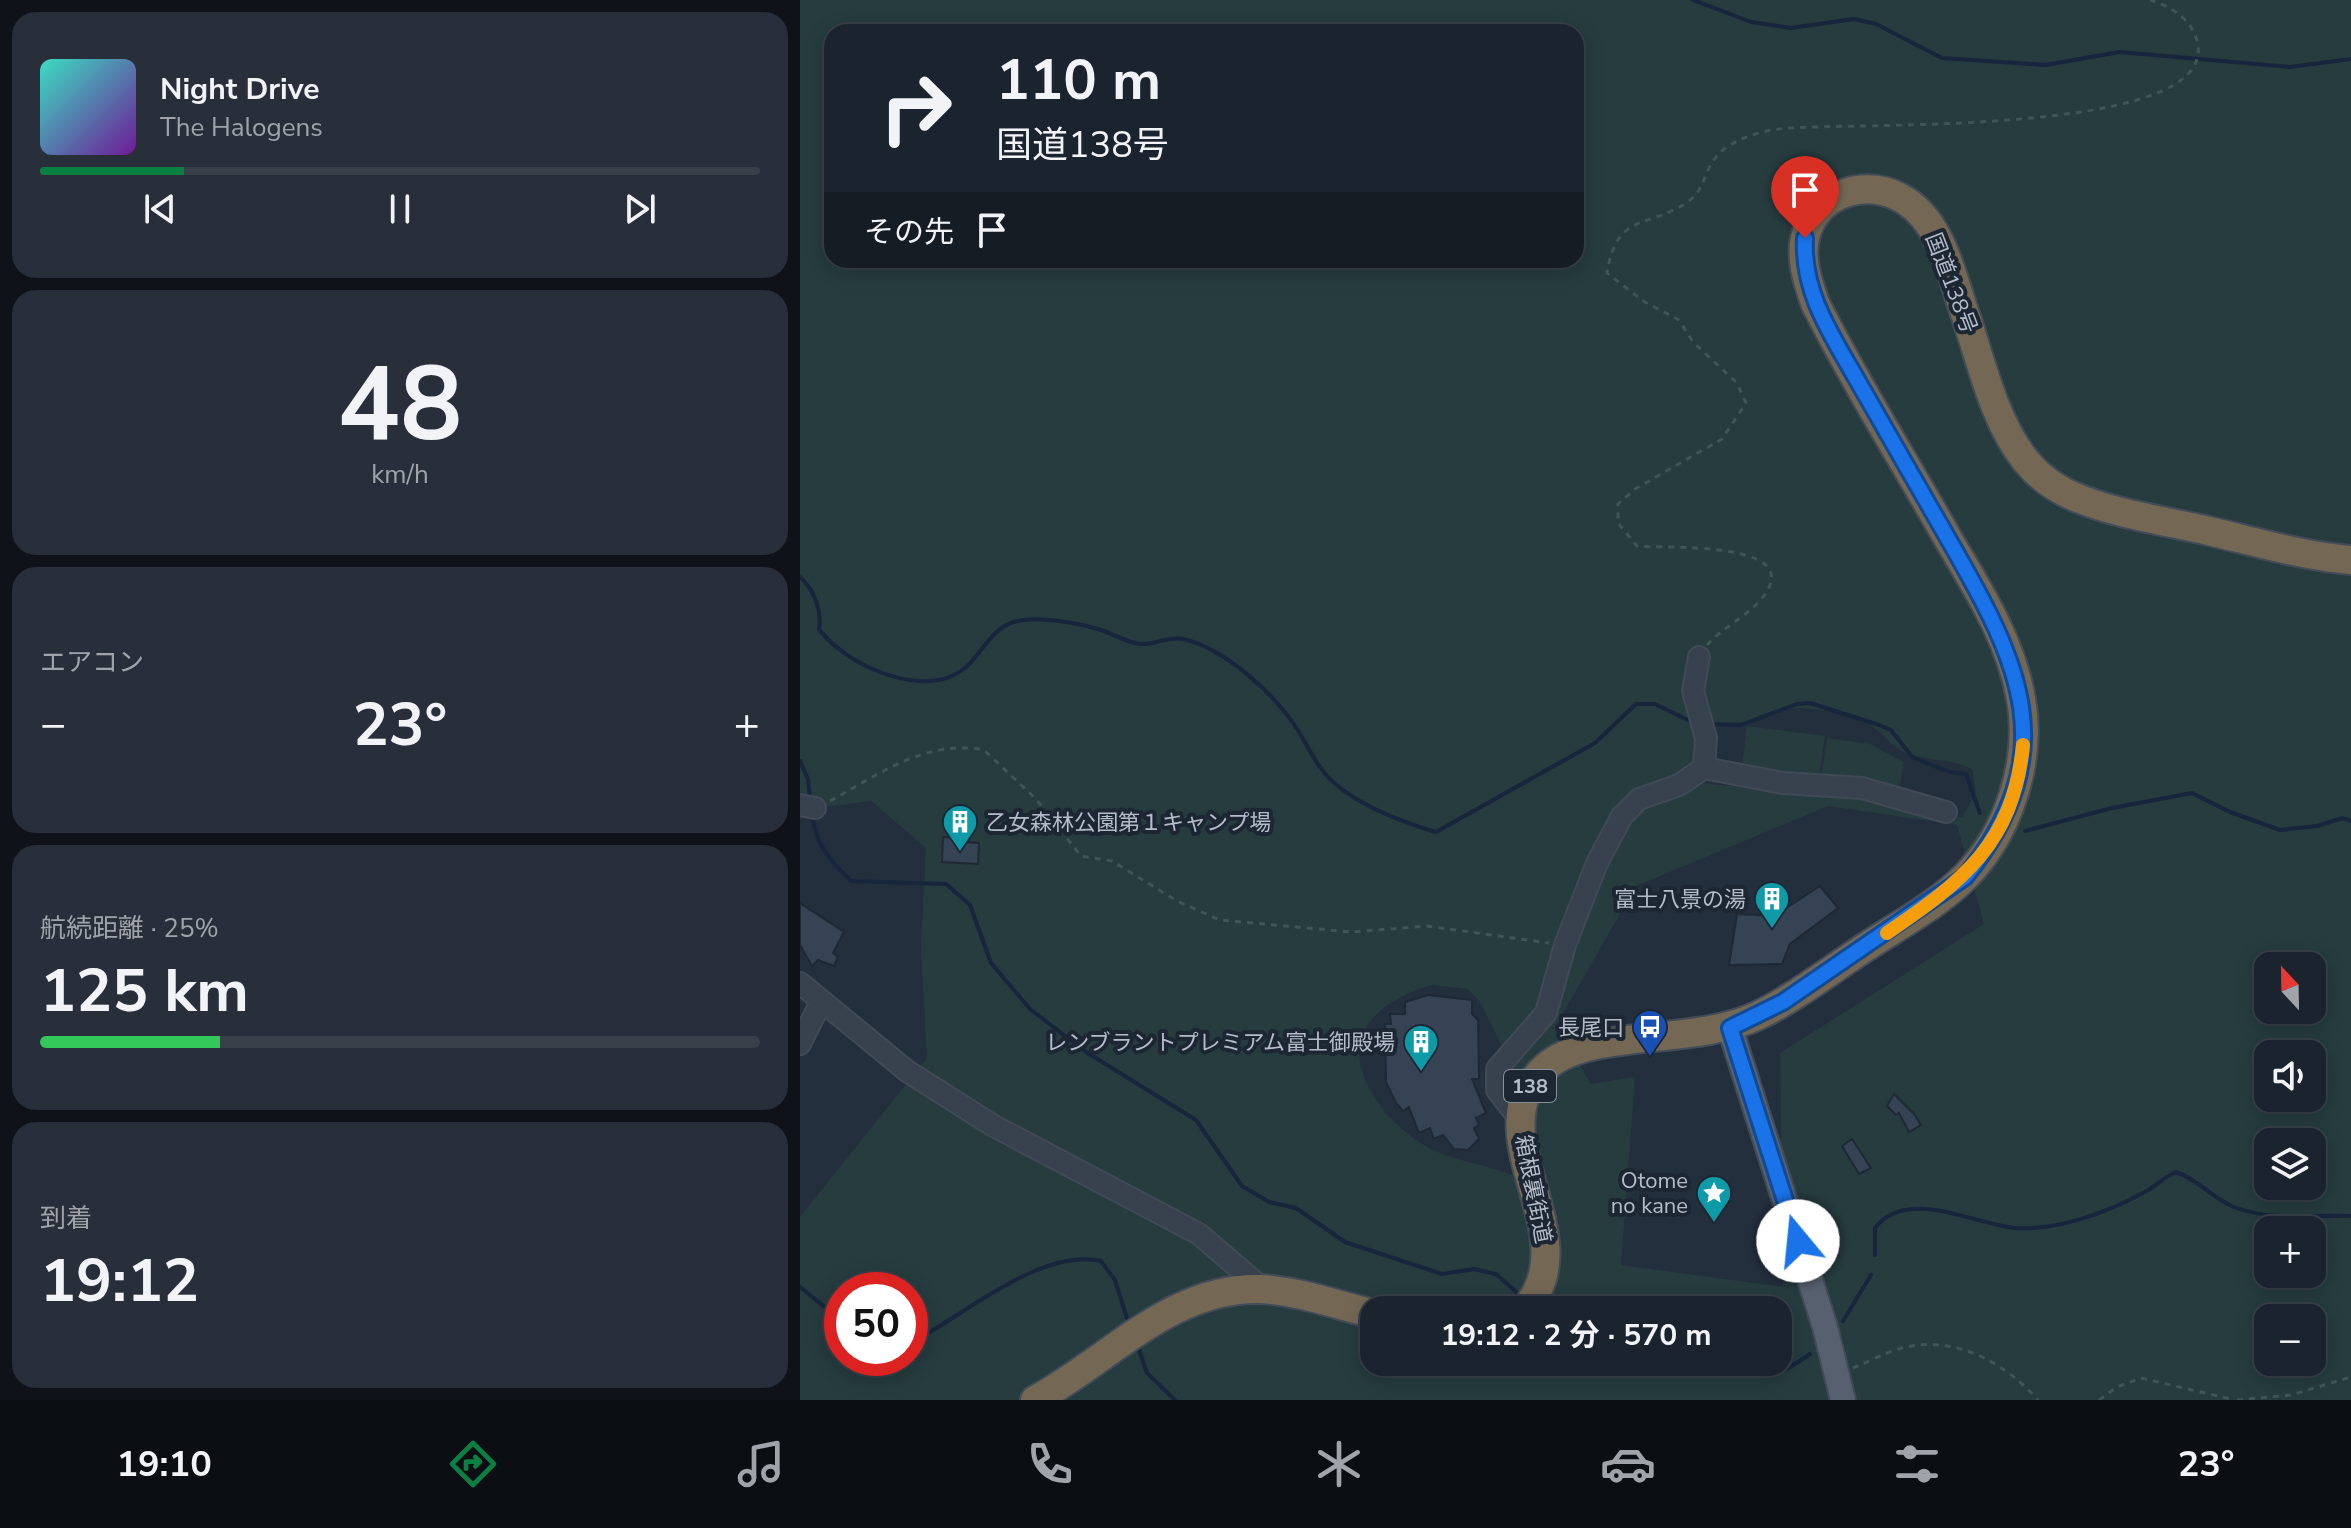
<!DOCTYPE html>
<html lang="ja">
<head>
<meta charset="utf-8">
<style>
  :root { --surface:#1b232e; --page:#282f3a; --text:#f1f3f6; --muted:#a0a4aa; --line:#39404a; --accent:#0b8043 }
  body { margin:0; font-family:"Nunito Sans","Noto Sans JP",sans-serif; background:var(--page); color:var(--text); height:100vh; display:flex; flex-direction:column; font-size:30px; white-space:nowrap }
  * { box-sizing:border-box; margin:0 }
  p { font-size:26px; color:var(--muted) }
  .icon { flex:none; width:44px; height:44px; fill:none; stroke:currentColor; stroke-width:2; stroke-linecap:round; stroke-linejoin:round }
  .map { position:relative; flex:1; overflow:hidden }
  .sheet { display:flex; flex-direction:column; gap:12px; padding:12px; background:#0f1319; width:800px }
  .sheet>* { flex:none }
  .banner { position:absolute; left:24px; top:24px; width:760px; height:244px; border-radius:24px; box-shadow:0 4px 20px #0003,0 0 0 2px var(--line); background:#1b232e; color:var(--text); overflow:hidden }
  .needle { width:52px; rotate:338deg }
  .controls { position:absolute; left:1454px; top:952px; display:grid; gap:16px }
  .controls a { display:grid; place-items:center; width:72px; height:72px; border-radius:16px; background:var(--surface); box-shadow:0 4px 20px #0003,0 0 0 2px var(--line); font-size:40px }
  .speed { position:absolute; left:24px; top:1272px; display:flex; gap:16px; font-size:40px; font-weight:700; text-align:center }
  .speed>* { display:grid; place-content:center; width:104px; height:104px; border-radius:50%; background:var(--surface); box-shadow:0 4px 20px #0003,0 0 0 2px var(--line); line-height:1 }
  .speed .limit { border:12px solid #d22; background:#fff; color:#111 }
  .pin { position:absolute; display:grid; place-items:center; width:68px; height:68px; color:#fff; margin:-82px -34px; border-radius:50% 50% 50% 0; rotate:-45deg; box-shadow:0 0 8px #0007 }
  .pin .icon { rotate:45deg }
  .me { position:absolute; width:88px; margin:-44px; rotate:343deg; stroke-linejoin:round; filter:drop-shadow(0 0 6px #0008) }
  .turn { display:flex; align-items:center; gap:28px; height:168px; padding:0 40px; font-size:36px }
  .turn .icon { width:104px; height:104px; stroke-width:2.5 }
  .turn b { display:block; font-size:56px; line-height:68px }
  .then { display:flex; align-items:center; height:76px; padding:0 40px; background:#0003; gap:16px; font-size:30px }
  .big { font-size:60px; font-weight:700; line-height:1.1 }
  .sheet .tile { flex:1; display:flex; flex-direction:column; justify-content:center; gap:12px; min-width:0; padding:0 28px; border-radius:24px; background:var(--page) }
  .sheet .dial { align-items:center; gap:0 }
  .dial b { font-size:104px; line-height:1 }
  .song { display:flex; align-items:center; gap:24px }
  .cover { width:96px; height:96px; border-radius:12px; background:linear-gradient(135deg,hsl(170 70% 55%),hsl(280 70% 35%)) }
  .played { height:8px; border-radius:4px; background:linear-gradient(90deg,var(--accent) 20%,var(--line) 20%) }
  .keys { display:flex; justify-content:space-around; direction:ltr }
  .heat { display:flex; justify-content:space-between; align-items:center; font-size:44px; direction:ltr }
  .charge { height:12px; border-radius:6px; background:linear-gradient(90deg,#34c759 25%,var(--line) 0) }
  .trip { position:absolute; left:560px; top:1296px; width:432px; height:80px; border-radius:24px; background:var(--surface); box-shadow:0 4px 20px #0003,0 0 0 2px var(--line); font-weight:700; line-height:80px; text-align:center }
  .menu { display:flex; height:128px; justify-content:space-around; align-items:center; background:#0b0e12; color:var(--muted) }
  .menu .icon { width:56px; height:56px }
  .menu .current { color:var(--accent) }
  .menu b { font-size:36px; color:var(--text) }
  main { display:flex; flex:1; min-height:0 }
  .map>svg:first-child { display:block }
</style>
</head>
<body>
<main>
<section class="sheet">
<div class="tile">
<div class="song"><i class="cover"></i><div><b>Night Drive</b><p>The Halogens</p></div></div>
<div class="played"></div>
<div class="keys"><svg class="icon" aria-label="previous" viewBox="0 0 24 24"><path d="M18 5L8 12l10 7zM5 5v14"/></svg><svg class="icon" aria-label="pause" viewBox="0 0 24 24"><path d="M8 5v14M16 5v14"/></svg><svg class="icon" aria-label="next" viewBox="0 0 24 24"><path d="M6 5l10 7-10 7zM19 5v14"/></svg></div>
</div>
<div class="tile dial"><b>48</b><p>km/h</p></div>
<div class="tile"><p>エアコン</p>
<div class="heat"><a>−</a><b class="big">23°</b><a>+</a></div>
</div>
<div class="tile"><p>航続距離 · 25%</p><b class="big">125 km</b><div class="charge"></div></div>
<div class="tile"><p>到着</p><b class="big">19:12</b></div>
</section>
<div class="map">
<svg width="1551" height="1400" viewBox="0 0 1551 1400">
  <rect width="100%" height="100%" fill="#242f3e"/>
  <g fill="#263c3f" fill-rule="evenodd">
    <path d="M0,0H1551V1400H0V1217L127,1058L121,948L126,848L71,801L0,810ZM32,32H776V260H32ZM1001,708C1026,711 1050,710 1072,726C1082,733 1090,744 1100,750C1123,762 1149,757 1172,769L1176,793L1162,817C1122,816 1087,796 1048,790C999,783 949,792 900,782L913,765L916,723L949,722L976,709ZM1028,806L1157,825L1184,924L980,1053L983,1287L821,1265L835,1077L790,1084L758,1022L836,886ZM1468,966H1512V1010H1468ZM631,985L668,989L680,1002L703,1048L692,1097L710,1123L706,1133L716,1177C686,1163 652,1162 624,1145C591,1126 546,1075 563,1034C574,1007 606,993 631,985ZM1468,1054H1512V1098H1468ZM1468,1142H1512V1186H1468ZM1468,1230H1512V1274H1468ZM42,1290H110V1358H42ZM574,1310H978V1362H574ZM1468,1318H1512V1362H1468Z"/>
    <path d="M947,726L1025,736L1019,777L942,766Z"/>
    <path d="M1027,738L1070,744L1104,762L1099,789L1021,778Z"/>
  </g>
  <g fill="none" stroke-linecap="round" stroke-linejoin="round">
    <g stroke="#17263c" stroke-width="4">
      <path d="M893,0L951,22L991,28L1054,19L1076,24L1142,58L1246,65L1319,52L1490,67L1551,59"/>
      <path d="M0,577C14,590 22,610 19,629C44,663 113,695 154,675C181,662 186,629 217,621C240,616 279,623 301,630C314,634 327,643 341,644C355,645 368,636 383,639C425,648 477,696 499,732C509,749 518,768 533,782C560,806 602,822 636,832L795,743L836,704H855L894,723"/>
      <path d="M907,724L941,725L997,704L1010,703L1079,725L1091,730L1112,757L1149,772L1166,774L1180,813"/>
      <path d="M0,761L8,779L10,800"/>
      <path d="M12,812C15,844 29,860 51,881L146,884L170,905L191,963L230,1009L286,1052L396,1120L442,1186L469,1202L496,1208L545,1242L642,1274L674,1269L696,1274L722,1297"/>
      <path d="M1225,831L1312,808L1392,793L1430,812L1480,830L1517,826L1543,818L1551,821"/>
      <path d="M1075,1255V1228C1107,1187 1173,1224 1215,1228C1258,1231 1308,1212 1345,1192C1356,1186 1364,1177 1376,1172C1398,1179 1413,1199 1434,1207C1473,1222 1511,1214 1551,1216"/>
      <path d="M0,1287L42,1321"/>
      <path d="M1043,1321L1071,1275"/>
      <path d="M110,1336L130,1332C177,1304 246,1249 301,1261L315,1280L329,1325"/>
      <path d="M337,1344L347,1373L375,1400"/>
      <path d="M937,1362C973,1379 978,1376 1010,1354"/>
    </g>
  </g>
  <g fill="#364354" stroke="#1f2835" stroke-width="2">
    <path d="M143,837L165,838L164,842L179,843L178,864L142,862Z"/>
    <path d="M1020,886L1038,908L990,944L982,964L929,965L937,914L974,916Z"/>
    <path d="M0,903L44,932L33,953L38,957L34,966L18,960L12,966L0,945Z"/>
    <path d="M628,995L672,1000V1014L678,1020L679,1079H672L686,1113L676,1118L679,1125L674,1128L679,1139L668,1150L654,1149L643,1135L634,1139L630,1128L619,1133L609,1107L603,1111L596,1103L586,1082L585,1024H591L590,1014H605V1002Z"/>
    <path d="M1094,1094L1114,1114L1121,1125L1109,1132L1099,1113L1096,1115L1087,1106Z"/>
    <path d="M1052,1139L1071,1168L1059,1174L1042,1146Z"/>
  </g>
  <g fill="none" stroke-linecap="round" stroke-linejoin="round">
    <defs>
      <g id="minor">
        <path d="M899,657L893,691L906,738L904,768"/>
        <path d="M0,805L15,808"/>
        <path d="M0,983L107,1071L192,1125L399,1234L463,1289"/>
        <path d="M0,1044L21,1002"/>
        <path d="M721,1121L697,1090V1069L746,1013L765,945L797,863L822,816L839,799L879,785L904,768L983,783L1062,788L1146,812"/>
      </g>
      <path id="major" d="M930,1028L1025,1327L1043,1400"/>
      <g id="highway">
        <path d="M724,1310C792,1237 670,1131 747,1066C792,1028 896,1046 959,1015C998,996 1033,968 1069,945C1101,924 1138,904 1165,877C1209,833 1232,760 1221,699C1211,640 1177,588 1147,537C1103,459 1055,383 1015,303C1008,282 1000,260 1005,238C1015,192 1069,176 1106,201C1141,224 1151,272 1164,311C1181,360 1193,420 1226,461C1240,478 1259,491 1280,499C1321,515 1366,521 1409,531C1456,542 1503,556 1551,560"/>
        <path d="M235,1400C308,1361 372,1286 461,1289C499,1291 537,1305 574,1314"/>
      </g>
    </defs>
    <use href="#minor" stroke="#414a57" stroke-width="24"/>
    <use href="#major" stroke="#414a57" stroke-width="28"/>
    <use href="#highway" stroke="#434c59" stroke-width="32"/>
    <g stroke="#3f5557" stroke-width="3" stroke-dasharray="6 6" stroke-linecap="butt">
      <path d="M907,645C923,627 948,616 963,597C1008,539 860,549 837,546L818,523V504L835,489L922,439L946,403L937,383L893,342L879,320L843,301L807,273C817,212 846,229 886,203C914,185 896,158 944,138C955,134 968,130 979,129C1035,121 1424,140 1397,41C1392,20 1371,6 1350,0"/>
      <path d="M30,801C78,775 125,739 184,750L236,799L281,856L312,861L377,901L420,920L551,932L627,926L749,943"/>
      <path d="M1053,1368C1070,1361 1088,1351 1106,1347C1157,1336 1205,1363 1238,1400"/>
      <path d="M1299,1400L1317,1387L1341,1378L1435,1400"/>
      <path d="M1437,1400L1491,1395L1551,1377"/>
    </g>
    <use href="#minor" stroke="#38414e" stroke-width="20"/>
    <use href="#major" stroke="#56606e" stroke-width="24"/>
    <use href="#highway" stroke="#746855" stroke-width="28"/>
  </g>
  <g fill="none" stroke-linecap="round" stroke-linejoin="round">
    <defs>
      <path id="route" d="M998,1241L930,1028L983,1002L1165,877C1265,753 1220,664 1150,542C1119,488 1088,433 1056,378C1031,334 1002,292 1005,238"/>
    </defs>
    <use href="#route" stroke="#114b97" stroke-width="20"/>
    <use href="#route" stroke="#1a73e8" stroke-width="14"/>
    <path stroke="#f59e0b" stroke-width="14" d="M1087,933C1163,881 1213,844 1223,745"/>
  </g>
  <defs>
    <symbol id="building-pin" viewBox="-11 -11 22 30"><path d="M0 17L-7.5 6A9.5 9.5 0 1 1 7.5 6Z" fill="#0f9aa8" stroke="#1d2633"/><path d="M-4-6H4V6H1V3H-1V6H-4ZM-2.5-4.3h1.7v1.8h-1.7ZM.8-4.3h1.7v1.8H.8ZM-2.5-1h1.7V.8h-1.7ZM.8-1h1.7V.8H.8Z" fill="#fff"/></symbol>
    <symbol id="bus-pin" viewBox="-11 -11 22 30"><path d="M0 17L-7.5 6A9.5 9.5 0 1 1 7.5 6Z" fill="#1a4fb4" stroke="#1d2633"/><path d="M-5-6H5V4H4V6H2V4H-2V6H-4V4H-5ZM-3.5-4V0h7V-4ZM-3.5 1.2v1.5H-2V1.2ZM2 1.2v1.5H3.5V1.2Z" fill="#fff"/></symbol>
    <symbol id="sight-pin" viewBox="-11 -11 22 30"><path d="M0 17L-7.5 6A9.5 9.5 0 1 1 7.5 6Z" fill="#0f9aa8" stroke="#1d2633"/><path d="M0-6L1.8-2.2L6-1.7L2.9 1.2L3.7 5.4L0 3.3L-3.7 5.4L-2.9 1.2L-6-1.7L-1.8-2.2Z" fill="#fff"/></symbol>
  </defs>
  <g fill-rule="evenodd">
    <use href="#building-pin" x="140" y="802" width="40" height="54"/>
    <use href="#building-pin" x="952" y="879" width="40" height="54"/>
    <use href="#bus-pin" x="830" y="1007" width="40" height="54"/>
    <use href="#building-pin" x="601" y="1022" width="40" height="54"/>
    <use href="#sight-pin" x="894" y="1173" width="40" height="54"/>
  </g>
  <g text-anchor="middle" stroke-width="8" stroke-linejoin="round" paint-order="stroke">
    <rect fill="#1d2633" stroke="#878f9c" stroke-width="2" x="704" y="1070" width="52" height="32" rx="6"/>
    <g font-size="20" font-weight="bold" fill="#b4bcc9">
      <text x="730" y="1093">138</text>
    </g>
    <g font-size="22" fill="#b4bcc9" stroke="#1d2633">
      <text transform="translate(1152 283) rotate(69)" y="8">国道138号</text>
      <text transform="translate(734 1189) rotate(79)" y="8">箱根裏街道</text>
    </g>
    <g font-size="22" fill="#b4bcc9" stroke="#1d2633" text-anchor="end">
      <text x="186" y="830" text-anchor="start">乙女森林公園第１キャンプ場</text>
      <text x="946" y="907">富士八景の湯</text>
      <text x="824" y="1035">長尾口</text>
      <text x="595" y="1050">レンブラントプレミアム富士御殿場</text>
      <text x="888" y="1188">Otome<tspan x="888" dy="25">no kane</tspan></text>
    </g>
  </g>
</svg>
<div class="controls">
<a><svg class="needle" viewBox="-14 -14 28 28"><path d="M0-13l5 13h-10z" fill="#e53935"/><path d="M0 13l5-13h-10z" fill="#a0a4aa"/></svg></a>
<a><svg class="icon" aria-label="sound" viewBox="0 0 24 24"><path d="M4 9h4l5-4v14l-5-4H4zM17 9q2 3 0 6"/></svg></a>
<a><svg class="icon" aria-label="layers" viewBox="0 0 24 24"><path d="M12 4l9 5-9 5-9-5zM3 14l9 5 9-5"/></svg></a>
<a>+</a>
<a>−</a>
</div>
<div class="speed"><div class="limit">50</div></div>
<div class="pin" style="left:1005px;top:238px;background:#d93025"><svg class="icon" aria-label="arrive" viewBox="0 0 24 24"><path d="M6 21V4h12l-3 4 3 4H6"/></svg></div>
<svg class="me" style="left:998px;top:1241px" viewBox="-20 -20 40 40"><circle r="19" fill="#fff"/><path d="M0-13L10 11 0 6-10 11z" fill="#1a73e8"/></svg>
<div class="trip">19:12 · 2 分 · 570 m</div>
<div class="banner">
<div class="turn"><svg class="icon" aria-label="right" viewBox="0 0 24 24"><path d="M7 20v-9h11M14 6l5 5-5 5"/></svg><div><b>110 m</b>国道138号</div></div>
<div class="then">その先<svg class="icon" aria-label="arrive" viewBox="0 0 24 24"><path d="M6 21V4h12l-3 4 3 4H6"/></svg></div>
</div>
</div>
</main>
<nav class="menu">
<b>19:10</b>
<svg class="icon current" aria-label="directions" viewBox="0 0 24 24"><path d="M12 3l9 9-9 9-9-9zM9 14v-3h6M13 9l2 2-2 2"/></svg>
<svg class="icon" aria-label="music" viewBox="0 0 24 24"><path d="M9 18V5l10-2v13"/><circle cx="6" cy="18" r="3"/><circle cx="16" cy="16" r="3"/></svg>
<svg class="icon" aria-label="phone" viewBox="0 0 24 24"><path d="M5 4h4l2 5-3 2q2 4 5 5l2-3 5 2v4C11 20 4 13 5 4z"/></svg>
<svg class="icon" aria-label="climate" viewBox="0 0 24 24"><path d="M12 3v18M4 7l16 10M4 17L20 7"/></svg>
<svg class="icon" aria-label="car" viewBox="0 0 24 24"><path d="M5 17H2v-5l4-1 3-4h7l3 4 3 1v5h-3M9 17h6M6 11h13"/><circle cx="7" cy="17" r="2"/><circle cx="17" cy="17" r="2"/></svg>
<svg class="icon" aria-label="filters" viewBox="0 0 24 24"><path d="M4 7h16M4 17h16"/><circle cx="9" cy="7" r="2"/><circle cx="15" cy="17" r="2"/></svg>
<b>23°</b>
</nav>
</body>
</html>
